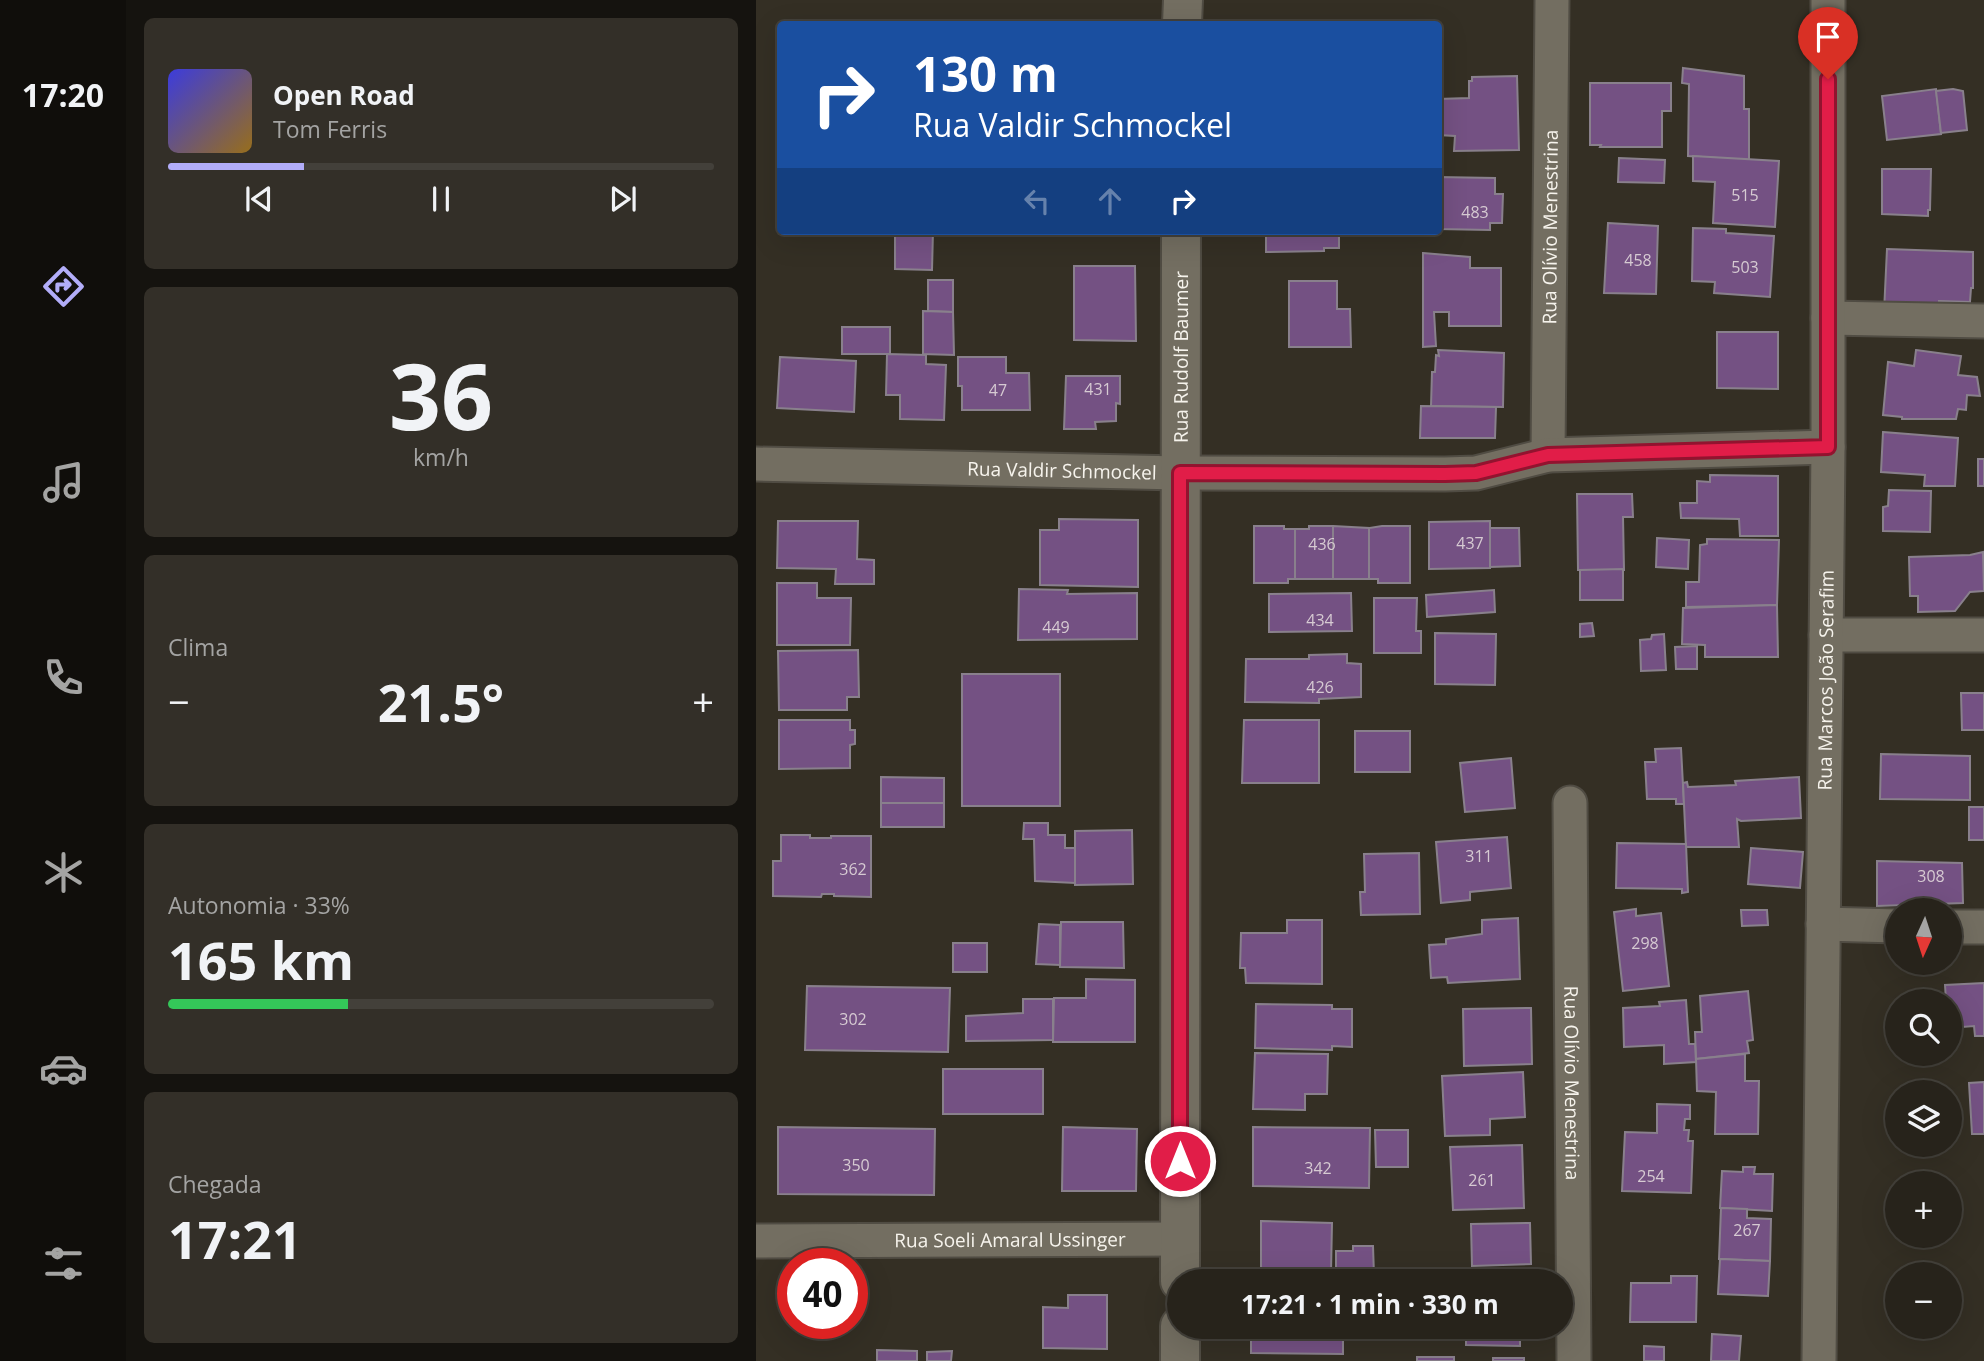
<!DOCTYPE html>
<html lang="pt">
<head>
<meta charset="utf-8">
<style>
  :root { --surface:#27231b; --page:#332f28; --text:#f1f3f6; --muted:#a4a4a3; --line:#43403a; --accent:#b2adf9 }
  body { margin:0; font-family:"Open Sans",sans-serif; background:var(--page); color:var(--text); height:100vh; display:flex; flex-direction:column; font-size:26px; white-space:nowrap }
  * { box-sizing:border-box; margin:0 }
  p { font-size:23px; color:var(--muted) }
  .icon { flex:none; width:38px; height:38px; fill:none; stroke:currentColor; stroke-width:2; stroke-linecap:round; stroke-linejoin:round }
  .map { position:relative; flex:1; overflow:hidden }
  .side { display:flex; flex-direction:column; gap:18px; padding:18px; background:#15130f; width:630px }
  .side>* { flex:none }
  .banner { position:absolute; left:21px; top:21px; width:665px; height:214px; border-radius:7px; box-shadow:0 7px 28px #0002,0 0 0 2px var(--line); background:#1a4fa0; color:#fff; overflow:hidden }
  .needle { width:46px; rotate:183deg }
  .controls { position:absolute; left:1129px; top:898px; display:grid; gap:14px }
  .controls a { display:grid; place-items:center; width:77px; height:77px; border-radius:50%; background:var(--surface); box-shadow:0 7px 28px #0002,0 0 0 2px var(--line); font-size:35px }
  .speed { position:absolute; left:21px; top:1248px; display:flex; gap:14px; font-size:35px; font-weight:700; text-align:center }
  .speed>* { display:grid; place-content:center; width:91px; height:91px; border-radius:50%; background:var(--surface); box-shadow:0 7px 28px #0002,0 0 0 2px var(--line); line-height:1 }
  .speed .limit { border:10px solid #d22; background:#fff; color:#111 }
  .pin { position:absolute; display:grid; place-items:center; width:60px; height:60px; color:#fff; margin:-72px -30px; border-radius:50% 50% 50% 0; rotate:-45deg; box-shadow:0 0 7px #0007 }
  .pin .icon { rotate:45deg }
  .me { position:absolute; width:77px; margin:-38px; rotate:0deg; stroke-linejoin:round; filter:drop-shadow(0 0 5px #0008) }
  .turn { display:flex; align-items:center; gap:24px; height:147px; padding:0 21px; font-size:32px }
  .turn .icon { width:91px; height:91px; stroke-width:2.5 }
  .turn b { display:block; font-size:49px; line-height:60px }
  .lanes { display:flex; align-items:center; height:66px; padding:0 21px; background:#0003; justify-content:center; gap:35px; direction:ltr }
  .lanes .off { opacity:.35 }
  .big { font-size:52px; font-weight:700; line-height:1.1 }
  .side .tile { flex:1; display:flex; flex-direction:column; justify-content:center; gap:10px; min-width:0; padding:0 24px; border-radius:10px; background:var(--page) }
  .side .dial { align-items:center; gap:0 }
  .dial b { font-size:91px; line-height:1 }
  .song { display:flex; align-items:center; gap:21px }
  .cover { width:84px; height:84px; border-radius:10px; background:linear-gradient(135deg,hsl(240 70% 55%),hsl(40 70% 35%)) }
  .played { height:7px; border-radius:4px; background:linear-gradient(90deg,var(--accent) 25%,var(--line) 25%) }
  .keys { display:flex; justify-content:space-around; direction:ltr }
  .heat { display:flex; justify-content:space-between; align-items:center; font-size:38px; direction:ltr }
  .charge { height:10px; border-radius:5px; background:linear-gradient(90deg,#34c759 33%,var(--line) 0) }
  .trip { position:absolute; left:411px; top:1269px; width:406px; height:70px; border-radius:35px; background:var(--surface); box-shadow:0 7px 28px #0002,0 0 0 2px var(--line); font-weight:700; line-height:70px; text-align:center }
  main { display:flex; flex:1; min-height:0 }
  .menu { display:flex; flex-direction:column; width:126px; justify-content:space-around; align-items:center; background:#100e0b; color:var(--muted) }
  .menu .icon { width:49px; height:49px }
  .menu .current { color:var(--accent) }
  .menu b { font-size:32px; color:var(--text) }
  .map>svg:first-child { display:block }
</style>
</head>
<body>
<main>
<nav class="menu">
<b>17:20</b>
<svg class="icon current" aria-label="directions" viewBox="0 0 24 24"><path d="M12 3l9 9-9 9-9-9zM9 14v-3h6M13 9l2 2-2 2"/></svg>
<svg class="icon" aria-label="music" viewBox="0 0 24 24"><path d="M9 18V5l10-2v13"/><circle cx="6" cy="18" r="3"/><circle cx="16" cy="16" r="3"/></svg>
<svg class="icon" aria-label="phone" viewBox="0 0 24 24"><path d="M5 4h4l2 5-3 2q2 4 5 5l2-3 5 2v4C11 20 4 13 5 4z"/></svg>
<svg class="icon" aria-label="climate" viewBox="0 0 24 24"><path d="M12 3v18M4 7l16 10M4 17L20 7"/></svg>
<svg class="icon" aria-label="car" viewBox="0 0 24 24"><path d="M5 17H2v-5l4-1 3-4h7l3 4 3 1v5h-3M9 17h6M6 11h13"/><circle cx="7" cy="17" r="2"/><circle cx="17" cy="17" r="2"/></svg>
<svg class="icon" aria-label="filters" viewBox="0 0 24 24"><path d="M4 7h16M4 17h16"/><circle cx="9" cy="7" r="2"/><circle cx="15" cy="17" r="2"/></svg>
</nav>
<section class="side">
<div class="tile">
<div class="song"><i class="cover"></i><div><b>Open Road</b><p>Tom Ferris</p></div></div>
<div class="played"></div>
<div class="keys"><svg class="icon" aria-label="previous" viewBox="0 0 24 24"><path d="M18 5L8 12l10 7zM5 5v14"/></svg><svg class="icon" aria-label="pause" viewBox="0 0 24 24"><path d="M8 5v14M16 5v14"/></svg><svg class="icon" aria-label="next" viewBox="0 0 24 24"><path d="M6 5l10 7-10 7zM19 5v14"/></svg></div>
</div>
<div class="tile dial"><b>36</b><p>km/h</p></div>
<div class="tile"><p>Clima</p>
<div class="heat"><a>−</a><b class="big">21.5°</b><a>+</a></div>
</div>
<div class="tile"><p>Autonomia · 33%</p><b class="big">165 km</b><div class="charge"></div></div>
<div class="tile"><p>Chegada</p><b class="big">17:21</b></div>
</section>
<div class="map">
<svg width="1228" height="1361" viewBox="0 0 1228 1361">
  <rect width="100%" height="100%" fill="#342f24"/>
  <g fill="#745183" stroke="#89808c" stroke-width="2">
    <path d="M927,68L988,76V109H993V160L932,156L933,84L926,83Z"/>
    <path d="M761,76L763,150L698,151L699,136L682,135V99L713,98V81H716V77Z"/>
    <path d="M834,83H915V111H906V147H844L845,145H834Z"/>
    <path d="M1180,89L1185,134L1131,140L1126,96Z"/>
    <path d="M1197,89L1207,91L1211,130L1185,133L1180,91Z"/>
    <path d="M937,156L1023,161L1019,227L957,223L959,182L937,181Z"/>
    <path d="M863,158L909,160L908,183L862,182Z"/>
    <path d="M1126,169H1175L1174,210H1172V216L1126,214Z"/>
    <path d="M682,177L739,178V194H747L746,223H734V230L682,229Z"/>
    <path d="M852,223L902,226L900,294L848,293Z"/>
    <path d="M937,228L970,229V233L1018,236L1014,297L958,293L959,282L936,281Z"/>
    <path d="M139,231H177L176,270L139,269Z"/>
    <path d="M510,231H583V248H568V251L510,252Z"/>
    <path d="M1131,249L1217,252V288H1215L1214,302L1183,301L1182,314L1128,312Z"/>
    <path d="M667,253L714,257V268H745V326H693V312H678L680,346L667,347Z"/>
    <path d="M318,266H379L380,341L318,340Z"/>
    <path d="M172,280H197V312L172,311Z"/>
    <path d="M533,281H581V309H594L595,347H533Z"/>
    <path d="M167,311L197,312L198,355L167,354Z"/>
    <rect x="86" y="327" width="48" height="27"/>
    <path d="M961,332H1022V389L961,388Z"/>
    <path d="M682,350L748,353L747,407L675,406L676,372H679L680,355L683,356Z"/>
    <path d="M1160,350L1205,356L1202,375L1221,377L1224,396L1211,395L1210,410L1202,409L1200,419H1146V417L1127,415L1132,362L1158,366Z"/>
    <path d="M131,354L170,355V364L190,365L188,420L144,419V395H130Z"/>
    <path d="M24,357L100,361L98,412L21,408Z"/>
    <path d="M202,357H250V373H273L274,410H206V386H202Z"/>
    <path d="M310,376H364V404L360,403V421L339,422L340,429H308Z"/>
    <path d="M665,406L740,407L739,438H664Z"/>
    <path d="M1127,432L1202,438L1199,486H1168L1169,475L1125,472Z"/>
    <rect x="1222" y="459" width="6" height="27"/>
    <path d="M954,475L1022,476V536H984L983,519L925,518L924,503H941V481L954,482Z"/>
    <path d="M1133,490L1175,491L1174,532L1127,531V507L1132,506Z"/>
    <path d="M821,494H876L877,517H867L868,570H822Z"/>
    <path d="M303,519L382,520V587L284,585V530H303Z"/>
    <path d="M22,521H102L101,559L118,560V584H79L80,569L21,568Z"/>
    <path d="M734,521V568L673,569V522Z"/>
    <path d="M498,526H528V529H539V579H532V583H498Z"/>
    <path d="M553,526H577V579H539V529H553Z"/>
    <path d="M577,526L613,528V579H577Z"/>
    <path d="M626,526H654V583H622V579H613V528Z"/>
    <path d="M734,528H763L764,566L734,567Z"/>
    <path d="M901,538L933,540L932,569L900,567Z"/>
    <path d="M951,539L1023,540L1021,605L930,607V582H943L944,545L951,544Z"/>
    <path d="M1227,552L1228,591L1214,592L1199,611L1162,612V596H1154L1153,557L1214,555Z"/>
    <path d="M867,569V600H824V570Z"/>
    <path d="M21,583H61V598H95L94,645H21Z"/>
    <path d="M263,589L312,590L311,594L381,593V639L262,640Z"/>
    <path d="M738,590L739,612L671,617L670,595Z"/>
    <path d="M595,593L596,631L513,632V594Z"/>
    <path d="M618,598H661L660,631H665V653H618Z"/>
    <path d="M1021,605L1022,657H949V645L926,644L927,608Z"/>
    <path d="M836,623L838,636L824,637V624Z"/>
    <path d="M679,633L740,634L739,685L679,684Z"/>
    <path d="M908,634L910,670L885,671L884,640L895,639L896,635Z"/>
    <path d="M941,646V669H920L919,647Z"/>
    <path d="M102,650L103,697H91V710H23L22,651Z"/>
    <path d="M591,654V663L605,664V697L563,699V703L489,702L490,659H553V655Z"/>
    <rect x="206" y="674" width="98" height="132"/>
    <path d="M1205,693H1228V730H1206Z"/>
    <path d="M23,720H94V730H99V744L94,745V768L23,769Z"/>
    <path d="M488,720H563V783H486Z"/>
    <rect x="599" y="731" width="55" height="41"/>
    <path d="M925,748L928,804H920V799H891L889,762H900L899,749Z"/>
    <path d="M1125,754L1214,756V800L1124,799Z"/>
    <path d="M755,758L759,808L709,812L704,763Z"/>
    <path d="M125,777L188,778V803H125Z"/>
    <path d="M1043,777L1045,818L985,821L981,819L983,847H930L927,783L931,782L932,787L980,785L979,781Z"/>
    <rect x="125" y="803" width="63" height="24"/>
    <rect x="1213" y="807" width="15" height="33"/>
    <path d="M268,823H292V835H309V848H319V883L279,881L278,839H267Z"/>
    <path d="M376,830L377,884L319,885V831Z"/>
    <path d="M25,835H54V838H75V836H115V897L78,896V894H66L65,897L17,896V861H25Z"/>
    <path d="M751,837L755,888L714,892V900L685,903L680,842Z"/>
    <path d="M861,843L930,844L932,892L926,893V889L860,888Z"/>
    <path d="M995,848L1047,852L1044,888L992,884Z"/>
    <path d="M663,853L664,914L605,915L604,892H609L608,854Z"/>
    <path d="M1121,861L1206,863L1207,903L1121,906Z"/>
    <path d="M880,909V916L905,913L913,986L867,991L858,912Z"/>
    <path d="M985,910H1011L1012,925L986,926Z"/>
    <path d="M762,918L764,979L692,983L691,977L675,978L673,945L690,944V939L726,934V920Z"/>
    <path d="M531,920H566V984L490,983L489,968H484L485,933H531Z"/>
    <path d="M305,922H367L368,968L304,967Z"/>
    <path d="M283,924L304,925V965L280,964Z"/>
    <rect x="197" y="943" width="34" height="29"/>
    <path d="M330,979L379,980V1042H297L298,998H330Z"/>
    <path d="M1228,983V1036H1219L1218,1026L1194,1028V1001H1190L1189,985Z"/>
    <path d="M51,986L194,988L192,1052L49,1050Z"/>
    <path d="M992,991L997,1040L991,1041L993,1053L940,1059L939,1032H946L944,996Z"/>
    <path d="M267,999H297V1040L210,1041V1016L267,1013Z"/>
    <path d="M930,1000L933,1044H939L940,1062L908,1064V1045L868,1047L867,1008L904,1006L903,1002Z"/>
    <path d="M500,1004L576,1005V1009H596V1047L576,1046V1050L499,1048Z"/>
    <path d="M775,1008L776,1064L708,1066L707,1009Z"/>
    <path d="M499,1053L572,1054L571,1094H549V1110L497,1109Z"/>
    <path d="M989,1054V1081H1003L1002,1134H959L960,1092L941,1091L940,1059Z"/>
    <rect x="187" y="1069" width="100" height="45"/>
    <path d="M767,1072L769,1117L734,1119V1135L689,1136L686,1076Z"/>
    <path d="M1228,1082V1134H1216L1213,1083Z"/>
    <path d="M901,1104L934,1105V1119H929L928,1130H933L932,1141H937L935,1193L866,1191L869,1132L901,1133Z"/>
    <path d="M22,1127L179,1129L178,1195L22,1194Z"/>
    <path d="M307,1127L381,1129L380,1191H306Z"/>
    <path d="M497,1127L614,1128L613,1188L497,1186Z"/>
    <path d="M619,1130H652V1167H620Z"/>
    <path d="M766,1145L768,1208L697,1210L694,1147Z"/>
    <path d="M987,1167H999L998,1174H1017L1016,1211L964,1208L966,1171L987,1172Z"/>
    <path d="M965,1208L991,1209V1218L1015,1219L1014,1261L963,1259Z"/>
    <path d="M505,1221L576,1223L575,1272L505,1271Z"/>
    <path d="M774,1223L775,1264L716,1266L715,1224Z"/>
    <path d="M597,1246H617L618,1275H580V1251H597Z"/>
    <path d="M964,1259L1014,1261L1012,1296L962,1294Z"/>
    <path d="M915,1276H941L940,1322H874L875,1283H915Z"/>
    <path d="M312,1295H351V1349L287,1348V1307L312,1308Z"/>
    <path d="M495,1326H587V1354L495,1353Z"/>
    <path d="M710,1326H764V1346L710,1345Z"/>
    <path d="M956,1334L985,1336L983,1361H955Z"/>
    <path d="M888,1346L908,1347V1361H888Z"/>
    <path d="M121,1350L161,1351V1361H121Z"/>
    <path d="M196,1351L195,1361H171V1352Z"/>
    <rect x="661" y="1357" width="37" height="4"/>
    <rect x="737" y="1358" width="31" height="3"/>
  </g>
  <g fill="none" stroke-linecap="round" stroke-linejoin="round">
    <defs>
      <g id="minor">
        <path d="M1072,318L1228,321"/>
        <path id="s1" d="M792,455L796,0"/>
        <path id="s2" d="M0,464L424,473L689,474L720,473L792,455L1072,447"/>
        <path d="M1070,635H1228"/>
        <path id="s3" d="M814,803L818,1361"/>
        <path d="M1067,924L1141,926"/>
        <path d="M1194,927H1228"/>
        <path id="s4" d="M0,1241L424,1239"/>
        <path id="s5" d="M1063,1361L1072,447V0"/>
      </g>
      <g id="tertiary">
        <path d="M426,24L427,0"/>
        <path id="s6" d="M424,1281L425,231"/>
        <path d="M424,1361V1326"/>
      </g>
    </defs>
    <use href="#minor" stroke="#504c43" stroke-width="37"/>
    <use href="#tertiary" stroke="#504c43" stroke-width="42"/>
    <use href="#minor" stroke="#736e61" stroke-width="33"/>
    <use href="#tertiary" stroke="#736e61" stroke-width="38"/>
  </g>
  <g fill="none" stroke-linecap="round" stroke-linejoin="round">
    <defs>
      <path id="route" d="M424,1161V473L689,474L720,473L792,455L1072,447V79"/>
    </defs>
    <use href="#route" stroke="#92132f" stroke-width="18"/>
    <use href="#route" stroke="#e11d48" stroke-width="12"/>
  </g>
  <g text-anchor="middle" stroke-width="7" stroke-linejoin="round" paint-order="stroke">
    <g font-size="16" fill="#d6cad2">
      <text x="989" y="201">515</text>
      <text x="719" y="218">483</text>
      <text x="882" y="266">458</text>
      <text x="989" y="273">503</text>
      <text x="342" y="395">431</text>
      <text x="242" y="396">47</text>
      <text x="714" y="549">437</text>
      <text x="566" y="550">436</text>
      <text x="564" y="626">434</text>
      <text x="300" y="633">449</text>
      <text x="564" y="693">426</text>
      <text x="723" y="862">311</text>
      <text x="97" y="875">362</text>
      <text x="1175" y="882">308</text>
      <text x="889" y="949">298</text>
      <text x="97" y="1025">302</text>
      <text x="100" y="1171">350</text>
      <text x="562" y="1174">342</text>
      <text x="895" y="1182">254</text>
      <text x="726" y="1186">261</text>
      <text x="991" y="1236">267</text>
    </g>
    <g font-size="19" fill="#f6f3ec" stroke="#2a251a">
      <text dy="7" stroke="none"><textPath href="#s1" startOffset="228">Rua Olívio Menestrina</textPath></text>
      <text dy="7" stroke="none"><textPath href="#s6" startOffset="924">Rua Rudolf Baumer</textPath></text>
      <text dy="7" stroke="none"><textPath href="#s2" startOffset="306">Rua Valdir Schmockel</textPath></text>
      <text dy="7" stroke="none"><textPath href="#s5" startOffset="681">Rua Marcos João Serafim</textPath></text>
      <text dy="7" stroke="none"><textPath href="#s3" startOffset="280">Rua Olívio Menestrina</textPath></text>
      <text dy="7" stroke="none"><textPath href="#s4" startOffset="254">Rua Soeli Amaral Ussinger</textPath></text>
    </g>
  </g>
</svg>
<div class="controls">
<a><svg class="needle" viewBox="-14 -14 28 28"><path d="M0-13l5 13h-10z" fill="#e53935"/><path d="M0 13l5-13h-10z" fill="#a4a4a3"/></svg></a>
<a><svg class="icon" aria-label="search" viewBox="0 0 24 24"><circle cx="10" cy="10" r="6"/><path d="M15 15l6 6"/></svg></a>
<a><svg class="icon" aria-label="layers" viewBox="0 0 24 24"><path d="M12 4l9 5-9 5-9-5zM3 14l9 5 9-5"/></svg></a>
<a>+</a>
<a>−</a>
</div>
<div class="speed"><div class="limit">40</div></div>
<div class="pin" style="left:1072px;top:79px;background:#d93025"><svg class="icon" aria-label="arrive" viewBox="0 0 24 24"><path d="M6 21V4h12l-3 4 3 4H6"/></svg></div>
<svg class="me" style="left:424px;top:1161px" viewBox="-20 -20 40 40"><circle r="17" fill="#e11d48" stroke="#fff" stroke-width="3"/><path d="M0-11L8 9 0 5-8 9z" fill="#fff"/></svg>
<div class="trip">17:21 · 1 min · 330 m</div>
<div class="banner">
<div class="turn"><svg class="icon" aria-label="right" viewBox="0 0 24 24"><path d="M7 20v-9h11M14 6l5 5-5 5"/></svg><div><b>130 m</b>Rua Valdir Schmockel</div></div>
<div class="lanes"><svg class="icon off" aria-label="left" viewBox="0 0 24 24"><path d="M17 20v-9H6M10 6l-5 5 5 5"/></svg><svg class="icon off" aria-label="ahead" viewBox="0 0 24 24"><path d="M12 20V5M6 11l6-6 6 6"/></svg><svg class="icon" aria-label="right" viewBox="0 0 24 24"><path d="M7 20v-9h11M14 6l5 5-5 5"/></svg></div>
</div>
</div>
</main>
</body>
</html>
